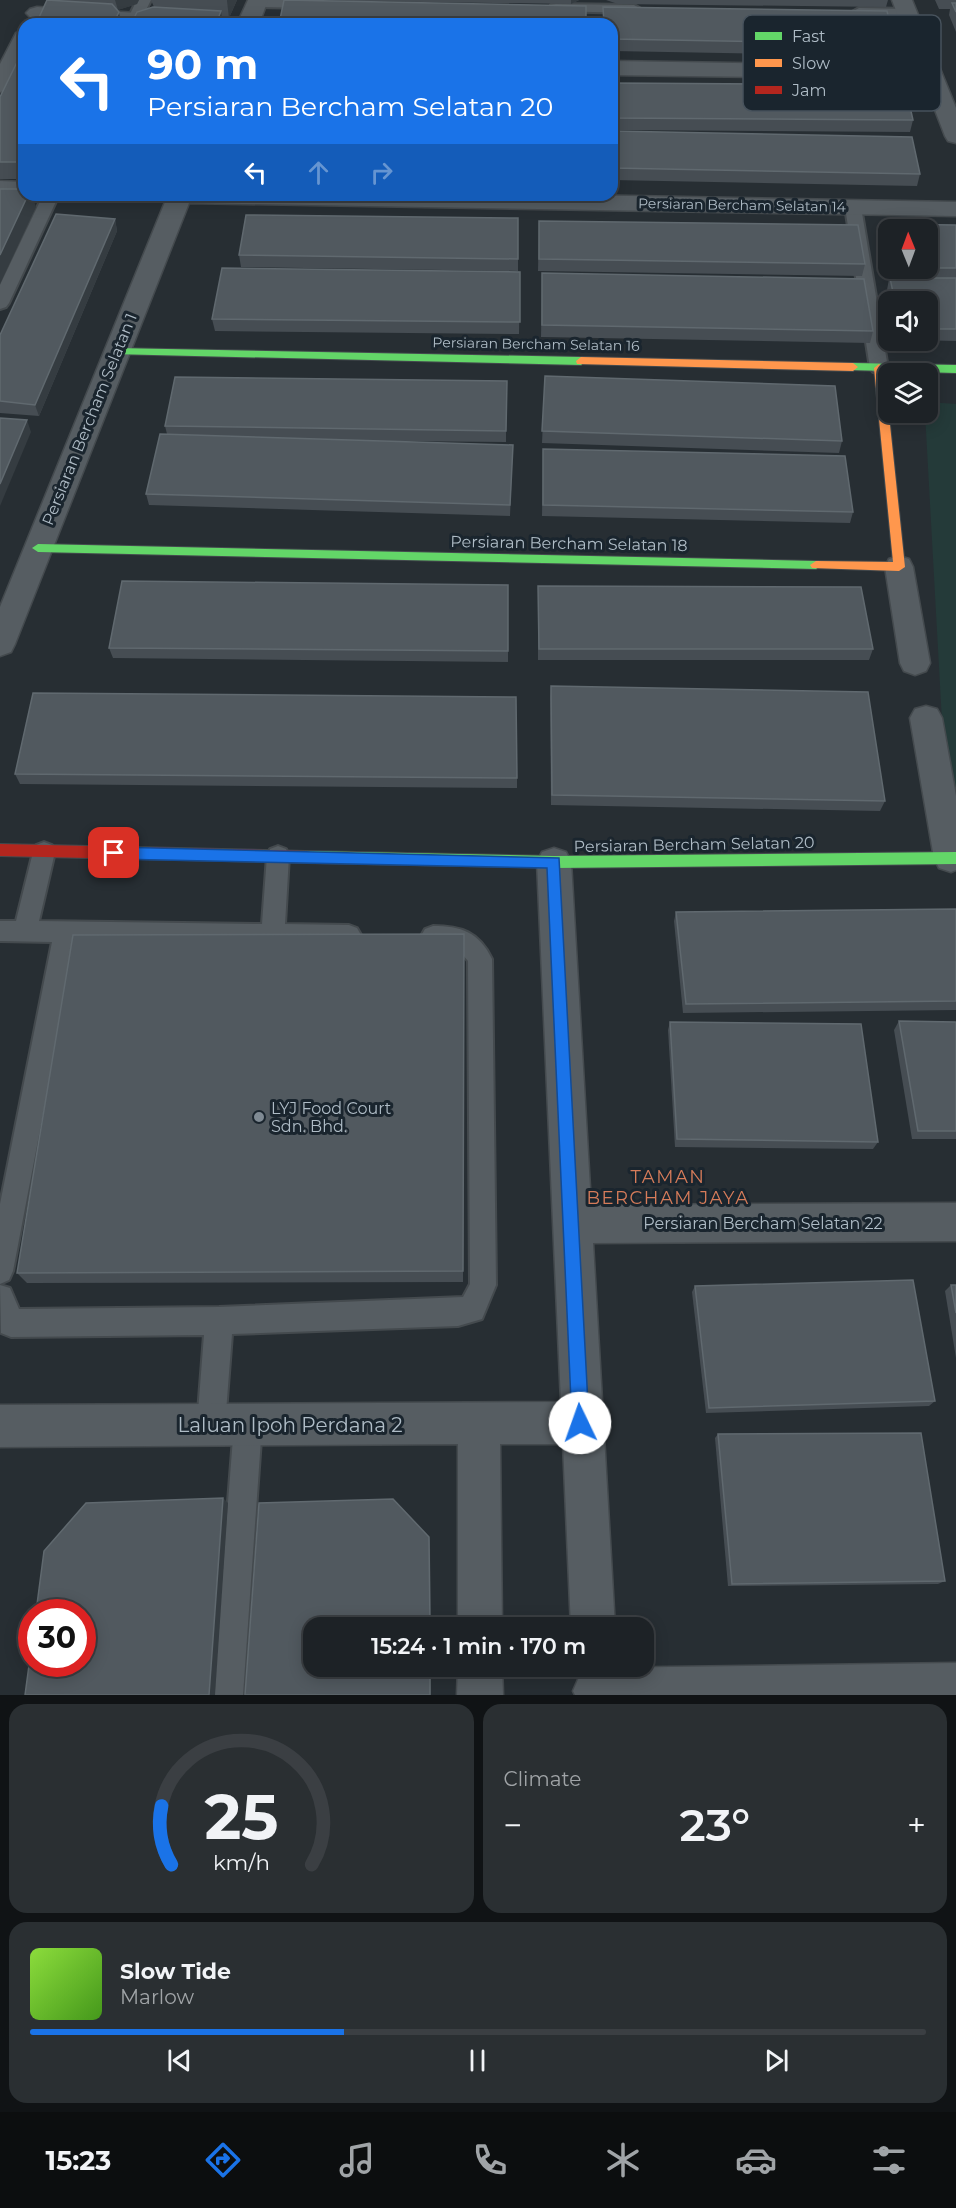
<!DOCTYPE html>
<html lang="en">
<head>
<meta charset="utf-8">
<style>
  :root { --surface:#1d2226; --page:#2a2f32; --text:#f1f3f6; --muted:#a0a4a7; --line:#3b3f43; --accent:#1a73e8 }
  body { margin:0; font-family:Montserrat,sans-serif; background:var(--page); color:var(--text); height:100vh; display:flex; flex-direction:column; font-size:22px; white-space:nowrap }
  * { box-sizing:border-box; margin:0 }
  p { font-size:20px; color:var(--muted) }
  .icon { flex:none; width:33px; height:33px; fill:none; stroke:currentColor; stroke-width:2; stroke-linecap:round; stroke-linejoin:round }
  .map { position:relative; height:1695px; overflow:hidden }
  .panel { display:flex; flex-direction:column; gap:9px; padding:9px; background:#101315; flex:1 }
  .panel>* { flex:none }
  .top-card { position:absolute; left:18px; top:18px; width:600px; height:183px; border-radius:18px; box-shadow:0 3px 15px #0003,0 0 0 2px var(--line); background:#1a73e8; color:#fff; overflow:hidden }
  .needle { width:39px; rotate:359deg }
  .buttons { position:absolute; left:878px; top:219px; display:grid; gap:12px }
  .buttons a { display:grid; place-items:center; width:60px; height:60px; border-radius:12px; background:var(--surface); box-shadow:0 3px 15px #0003,0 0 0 2px var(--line); font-size:30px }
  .speed { position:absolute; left:18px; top:1599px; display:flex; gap:12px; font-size:30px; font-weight:700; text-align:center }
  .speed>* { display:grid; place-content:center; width:78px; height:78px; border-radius:50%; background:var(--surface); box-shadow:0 3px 15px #0003,0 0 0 2px var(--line); line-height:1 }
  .speed .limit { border:9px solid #d22; background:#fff; color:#111 }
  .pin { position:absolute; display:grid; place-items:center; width:51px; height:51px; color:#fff; margin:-26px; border-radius:12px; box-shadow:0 3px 9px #0006 }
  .me { position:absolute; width:66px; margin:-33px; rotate:357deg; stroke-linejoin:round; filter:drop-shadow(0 0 4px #0008) }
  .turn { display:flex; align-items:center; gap:21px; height:126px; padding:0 30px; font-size:27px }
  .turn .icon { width:78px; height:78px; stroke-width:2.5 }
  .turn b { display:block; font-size:42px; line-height:51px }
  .lanes { display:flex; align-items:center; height:57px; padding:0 30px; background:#0003; justify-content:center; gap:30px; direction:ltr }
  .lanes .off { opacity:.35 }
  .big { font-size:45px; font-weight:600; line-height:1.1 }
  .panel .widget { flex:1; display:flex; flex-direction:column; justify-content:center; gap:9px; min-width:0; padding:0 21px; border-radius:18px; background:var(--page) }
  .panel .dial { align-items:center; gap:0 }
  .dial svg { height:156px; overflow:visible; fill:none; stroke:var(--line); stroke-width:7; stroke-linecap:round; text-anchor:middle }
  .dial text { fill:var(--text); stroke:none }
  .song { display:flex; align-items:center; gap:18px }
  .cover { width:72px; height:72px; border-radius:9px; background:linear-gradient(135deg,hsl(90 70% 55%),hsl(100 70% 35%)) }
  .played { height:6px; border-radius:3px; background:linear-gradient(90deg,var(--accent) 35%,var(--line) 35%) }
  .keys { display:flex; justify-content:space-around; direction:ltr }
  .heat { display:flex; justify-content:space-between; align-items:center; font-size:33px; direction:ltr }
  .panel .tiles { flex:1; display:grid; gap:9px; grid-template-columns:1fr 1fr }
  .widget:last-child { grid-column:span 2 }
  .trip { position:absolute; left:303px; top:1617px; width:351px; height:60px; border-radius:18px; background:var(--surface); box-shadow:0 3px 15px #0003,0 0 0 2px var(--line); font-weight:600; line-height:60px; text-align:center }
  .dock { display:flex; height:96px; justify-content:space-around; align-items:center; background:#0c0e0f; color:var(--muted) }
  .dock .icon { width:42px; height:42px }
  .dock .selected { color:var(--accent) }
  .dock b { font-size:27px; color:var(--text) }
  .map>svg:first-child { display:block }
</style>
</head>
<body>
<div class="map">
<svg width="956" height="1695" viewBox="0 0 956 1695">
  <rect width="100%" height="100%" fill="#272e33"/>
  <path fill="#243a39" d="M927,402L956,404V794H946L925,413Z"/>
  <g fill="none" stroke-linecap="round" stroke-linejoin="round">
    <defs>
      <g id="lane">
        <path d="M137,0H151L139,24H125Z"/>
        <path d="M252,0H314L320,4L313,8L257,7L252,6L250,3Z"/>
        <path d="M556,4L634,5L641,9L634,13L551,11L549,8L551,5Z"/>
        <path d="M859,8L907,9L914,13L907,17L854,15L852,12Z"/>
        <path d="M43,195H59L9,303L6,307L0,309V285Z"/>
        <path d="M853,202L861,207L888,368L885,372H873L870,368L845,207Z"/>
        <path d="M44,842L52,845L55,852L39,921L262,924L267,856L270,849L278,846L286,849L289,856L285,924L349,925L357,928L361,935L357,942L349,945L76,942L13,1271L9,1280L0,1284V1204L52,942L0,941V921H16L33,852L36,845Z"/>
        <path d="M433,926C461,926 479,932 492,959L496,1285L482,1319L458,1326L232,1334L225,1425L221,1435L211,1439L201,1435L197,1425L204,1335L11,1337L1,1333L0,1285L10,1288L19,1309L219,1307L463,1297L470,1284L468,961L456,947L433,946L425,943L421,936L425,929Z"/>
        <path d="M248,1411L258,1415L262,1425L243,1695H213L234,1425L238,1415Z"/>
      </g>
      <g id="street">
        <path d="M248,0H268L259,24H237Z"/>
        <path d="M892,0H912L956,108V143L948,141L945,136L923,79L612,75V61L917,66Z"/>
        <path d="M37,7L223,18L230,20L234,24H116L30,17L26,13L30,9Z"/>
        <path d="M24,32V59L8,90L0,92V64L16,33Z"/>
        <path d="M0,181L24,182V195H29H0Z"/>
        <path d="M156,195H576L956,202V216L189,203L15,644L11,652L0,656V607L165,202L160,200Z"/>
        <path d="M899,556L909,559L913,567L930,663L926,671L915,675L904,671L900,663L885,567L889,559Z"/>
        <path d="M926,706L937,709L942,718L956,796V870L951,872L939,868L934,858L910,718L915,709Z"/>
        <path d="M554,848L566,852L571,862L591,1205L956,1203V1241L593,1243L615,1628H571L563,1444H500L502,1628H458V1444L0,1447V1405L561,1402L537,862L542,852Z"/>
        <path d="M956,1663V1695H575L573,1691L580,1675L596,1668Z"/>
        <path d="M458,1666H502L503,1695H457Z"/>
      </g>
      <g id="fast">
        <path d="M116,348L581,357L586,361L581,365L112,354V350Z"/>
        <path d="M853,363L956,365V373L849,370L848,367Z"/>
        <path d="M38,544L816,561L822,565L816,569L38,552L32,548Z"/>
        <path d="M306,851L554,856L956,852V864L554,868L306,863L301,861L299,857L301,853Z"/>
      </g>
      <g id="slow">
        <path d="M581,357L853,363L858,367L853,371L577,364L576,361Z"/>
        <path d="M879,364L884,368L905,567L899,571L812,568L810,565L816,561L893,562L874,368Z"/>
      </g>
      <path id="jam" d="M0,844L306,851L311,853L313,857L311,861L306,863L0,856Z"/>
    </defs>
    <use href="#lane" stroke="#444a4e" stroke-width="4"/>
    <use href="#street" stroke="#444a4e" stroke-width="3"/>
    <use href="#fast" stroke="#444a4e" stroke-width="2"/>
    <use href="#slow" stroke="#444a4e" stroke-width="2"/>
    <use href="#jam" stroke="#444a4e" stroke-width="2"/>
    <use href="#lane" fill="#565d62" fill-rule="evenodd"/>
    <use href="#street" fill="#565d62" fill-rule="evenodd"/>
    <use href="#fast" fill="#63d668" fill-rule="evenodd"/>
    <use href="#slow" fill="#ff974d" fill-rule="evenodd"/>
    <use href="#jam" fill="#b3261e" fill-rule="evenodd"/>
  </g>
  <g fill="#464d53" fill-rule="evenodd">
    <path d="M56,0H139L137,4L117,10L56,1Z"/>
    <path d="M151,0H237L229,18H222L223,24H131L154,7Z"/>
    <path d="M284,0H579L571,4Z"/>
    <path d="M606,0H888L886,7L618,4Z"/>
    <path d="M935,0H956V32L949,15L950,9H939Z"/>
    <path d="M603,7L895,44L892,56L612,51V24H603Z"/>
    <path d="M24,48V179H0V97Z"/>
    <path d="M612,83L913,120L910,132L612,130Z"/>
    <path d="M612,131L920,174L917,186L612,180Z"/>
    <path d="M518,218V271L241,267L239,255Z"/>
    <path d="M115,219L117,231L39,416L0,413V335Z"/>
    <path d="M539,221L865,264L862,276L538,271Z"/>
    <path d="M882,224L956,225V341L914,340H927V302H889L887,290L889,279H887L879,236ZM888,230H927V268H888Z"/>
    <path d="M520,272L519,334L215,331L212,319Z"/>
    <path d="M542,273L873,331L870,343L541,337Z"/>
    <path d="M545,376L842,441L839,453L542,443Z"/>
    <path d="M165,426L506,431V442L388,441L513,445L510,516L149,505L146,494L167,434Z"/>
    <path d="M543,449L853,512L850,523L542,516Z"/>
    <path d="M508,585V662L113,658L109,648Z"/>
    <path d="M538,586L873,649L869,660H538Z"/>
    <path d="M551,686L885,801L880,811L551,805L550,697Z"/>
    <path d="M15,774L517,778V788L20,784Z"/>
    <path d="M956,909V1010L683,1013L674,921L676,912Z"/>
    <path d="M464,934L463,1282L27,1283L17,1273Z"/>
    <path d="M899,1021L956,1022V1139H912L894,1030Z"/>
    <path d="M670,1022L878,1142L873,1149L675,1147L668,1030Z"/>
    <path d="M951,1285H956V1358L945,1291Z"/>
    <path d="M695,1286L935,1401L929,1406L706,1413L692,1292Z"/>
    <path d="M718,1434L945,1581L938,1584L728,1586L715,1438Z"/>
  </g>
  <g fill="#353c41">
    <path d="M115,0H139L137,4L118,10Z"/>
    <path d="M227,0H237L229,18L227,1Z"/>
    <path d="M571,0H579L571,4Z"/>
    <path d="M221,11L223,24H216Z"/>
    <path d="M119,12L121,24H113Z"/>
    <path d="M28,195H32L36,207L0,284V255Z"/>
    <path d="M115,219L117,231L39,416L35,405Z"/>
    <path d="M27,420L31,432L0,506V484Z"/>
    <path d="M223,1498L228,1503L215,1695H209Z"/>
    <path d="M429,1537L430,1541L431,1628H430Z"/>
    <rect x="430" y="1666" width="1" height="29"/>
  </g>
  <g fill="#51595f" stroke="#60696f" stroke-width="1.5">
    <path d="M47,0L112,4L119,12L113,24H36Z"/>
    <path d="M284,0L586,6V24H279Z"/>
    <path d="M952,3H956V12Z"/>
    <path d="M153,7L221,11L216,24H131L137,12Z"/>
    <path d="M603,7L887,11L895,44L612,39V24H604Z"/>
    <path d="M24,48V162H0V97Z"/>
    <path d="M612,83L905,85L913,120L612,118Z"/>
    <path d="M612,131L912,137L920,174L612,168Z"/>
    <path d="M0,189H24V195H28L0,255Z"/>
    <path d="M56,214L115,219L35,405L0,401V335Z"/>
    <path d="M246,215L518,218V259L239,255Z"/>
    <path d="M539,221L858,225L865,264L539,259Z"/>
    <path d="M882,224L956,225V268H927V230H888V254Z"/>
    <path d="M222,268L520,272V322L212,319Z"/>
    <path d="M542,273L864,279L873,331L542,325Z"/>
    <path d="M890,278H956V329H927V302H895Z"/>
    <path d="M545,376L835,386L842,441L542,431Z"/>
    <path d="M175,377L507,381L506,431L165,426Z"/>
    <path d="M0,418L27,420L0,484Z"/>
    <path d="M160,434L513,445L510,505L146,494Z"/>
    <path d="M543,449L845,456L853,512L543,505Z"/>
    <path d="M122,581L508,585V651L109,648Z"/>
    <path d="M538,586L861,587L873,649H539Z"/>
    <path d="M551,686L868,692L885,801L552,795Z"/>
    <path d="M33,693L516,697L517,778L15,774Z"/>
    <path d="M956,909V1001L686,1004L676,912Z"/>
    <path d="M464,934L463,1271L17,1273L73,935Z"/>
    <path d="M899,1021L956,1022V1131H918Z"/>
    <path d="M670,1022L861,1024L878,1142L677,1139Z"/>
    <path d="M913,1280L935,1401L709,1408L695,1286Z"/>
    <path d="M951,1285H956V1313Z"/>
    <path d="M921,1433L945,1581L732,1584L718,1434Z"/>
    <path d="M223,1498L209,1695H25L32,1643V1664H82V1612H36L44,1551L86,1503Z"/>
    <path d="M393,1499L429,1537L430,1628H314V1666H430V1695H245L259,1503Z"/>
  </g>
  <path fill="#1a73e8" stroke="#114b97" stroke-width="1.5" d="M114,847L559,858L589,1423L587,1429L580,1431L574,1429L572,1423L547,868L114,859L109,857L107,853L109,849Z"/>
  <circle fill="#7f8a93" stroke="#1a252e" stroke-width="2" cx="259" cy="1117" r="6"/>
  <g text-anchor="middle" stroke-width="6" stroke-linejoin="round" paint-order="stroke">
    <g font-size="14" fill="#afbcc6" stroke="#1a252e">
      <text transform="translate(742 205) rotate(1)" y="5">Persiaran Bercham Selatan 14</text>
      <text transform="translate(536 344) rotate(1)" y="5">Persiaran Bercham Selatan 16</text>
    </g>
    <g font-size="16" fill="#afbcc6" stroke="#1a252e">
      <text transform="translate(89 419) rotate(-68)" y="6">Persiaran Bercham Selatan 1</text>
      <text transform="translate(569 543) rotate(1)" y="6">Persiaran Bercham Selatan 18</text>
      <text transform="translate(694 844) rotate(-1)" y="6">Persiaran Bercham Selatan 20</text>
      <text x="763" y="1229">Persiaran Bercham Selatan 22</text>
    </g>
    <g font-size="16" fill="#afbcc6" stroke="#1a252e" text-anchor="start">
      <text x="271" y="1114">LYJ Food Court<tspan x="271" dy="18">Sdn. Bhd.</tspan></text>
    </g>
    <g font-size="18" letter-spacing="1.5" fill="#d67c5a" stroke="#1a252e">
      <text x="668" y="1183">TAMAN<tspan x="668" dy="21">BERCHAM JAYA</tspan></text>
    </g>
    <g font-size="20" fill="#afbcc6" stroke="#1a252e">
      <text x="290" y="1432">Laluan Ipoh Perdana 2</text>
    </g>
  </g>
  <rect x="743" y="15" width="198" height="96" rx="9" fill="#1a252e" stroke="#47525c" stroke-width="1.5"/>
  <rect x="755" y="32" width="27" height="8" fill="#63d668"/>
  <rect x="755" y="59" width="27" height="8" fill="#ff974d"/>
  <rect x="755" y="86" width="27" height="8" fill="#b3261e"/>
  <g font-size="16" fill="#afbcc6">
    <text x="792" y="42">Fast</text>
    <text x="792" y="69">Slow</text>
    <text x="792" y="96">Jam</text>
  </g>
</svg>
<div class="buttons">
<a><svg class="needle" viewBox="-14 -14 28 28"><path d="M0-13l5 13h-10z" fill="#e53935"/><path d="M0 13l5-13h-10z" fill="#a0a4a7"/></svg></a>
<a><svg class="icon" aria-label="sound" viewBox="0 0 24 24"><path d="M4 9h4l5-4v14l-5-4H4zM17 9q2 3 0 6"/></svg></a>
<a><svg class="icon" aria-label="layers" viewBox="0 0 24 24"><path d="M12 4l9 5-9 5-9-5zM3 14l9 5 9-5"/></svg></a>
</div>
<div class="speed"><div class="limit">30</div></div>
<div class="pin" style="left:114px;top:853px;background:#d93025"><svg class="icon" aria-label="arrive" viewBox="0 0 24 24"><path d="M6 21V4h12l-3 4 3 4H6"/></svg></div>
<svg class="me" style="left:580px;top:1423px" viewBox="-20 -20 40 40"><circle r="19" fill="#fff"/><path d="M0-13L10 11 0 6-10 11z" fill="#1a73e8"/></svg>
<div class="trip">15:24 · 1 min · 170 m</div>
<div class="top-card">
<div class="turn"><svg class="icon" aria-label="left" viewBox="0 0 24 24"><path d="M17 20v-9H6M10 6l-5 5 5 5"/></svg><div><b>90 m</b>Persiaran Bercham Selatan 20</div></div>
<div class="lanes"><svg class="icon" aria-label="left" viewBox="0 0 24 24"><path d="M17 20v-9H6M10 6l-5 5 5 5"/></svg><svg class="icon off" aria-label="ahead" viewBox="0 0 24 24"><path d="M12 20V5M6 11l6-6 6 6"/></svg><svg class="icon off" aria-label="right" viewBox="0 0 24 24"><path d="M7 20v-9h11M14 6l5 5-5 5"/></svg></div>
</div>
</div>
<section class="panel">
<div class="tiles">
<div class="widget dial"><svg viewBox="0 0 100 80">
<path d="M14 69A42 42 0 1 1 86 69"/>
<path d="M14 69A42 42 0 0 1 9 39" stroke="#1a73e8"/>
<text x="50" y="56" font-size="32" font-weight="700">25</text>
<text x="50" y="72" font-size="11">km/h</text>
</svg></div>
<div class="widget"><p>Climate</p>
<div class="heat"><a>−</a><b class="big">23°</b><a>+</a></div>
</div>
<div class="widget">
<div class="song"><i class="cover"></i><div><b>Slow Tide</b><p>Marlow</p></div></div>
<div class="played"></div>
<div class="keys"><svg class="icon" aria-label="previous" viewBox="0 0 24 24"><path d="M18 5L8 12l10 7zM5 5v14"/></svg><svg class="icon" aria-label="pause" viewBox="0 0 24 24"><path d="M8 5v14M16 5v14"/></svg><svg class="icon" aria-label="next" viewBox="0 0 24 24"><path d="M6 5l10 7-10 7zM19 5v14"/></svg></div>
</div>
</div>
</section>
<nav class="dock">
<b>15:23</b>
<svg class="icon selected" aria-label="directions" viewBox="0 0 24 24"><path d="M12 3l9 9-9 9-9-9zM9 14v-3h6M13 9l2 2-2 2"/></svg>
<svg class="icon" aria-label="music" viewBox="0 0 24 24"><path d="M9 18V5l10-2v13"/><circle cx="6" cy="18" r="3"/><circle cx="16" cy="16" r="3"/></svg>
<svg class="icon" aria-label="phone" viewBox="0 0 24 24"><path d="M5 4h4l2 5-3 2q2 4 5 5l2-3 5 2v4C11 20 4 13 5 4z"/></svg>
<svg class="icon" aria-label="climate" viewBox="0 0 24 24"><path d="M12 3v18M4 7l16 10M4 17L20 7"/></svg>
<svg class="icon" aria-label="car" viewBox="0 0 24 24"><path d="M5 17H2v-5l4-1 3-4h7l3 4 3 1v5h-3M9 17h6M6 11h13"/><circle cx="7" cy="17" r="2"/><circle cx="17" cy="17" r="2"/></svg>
<svg class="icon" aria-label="filters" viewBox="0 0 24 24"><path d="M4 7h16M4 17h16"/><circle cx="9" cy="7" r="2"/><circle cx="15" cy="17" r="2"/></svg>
</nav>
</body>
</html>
